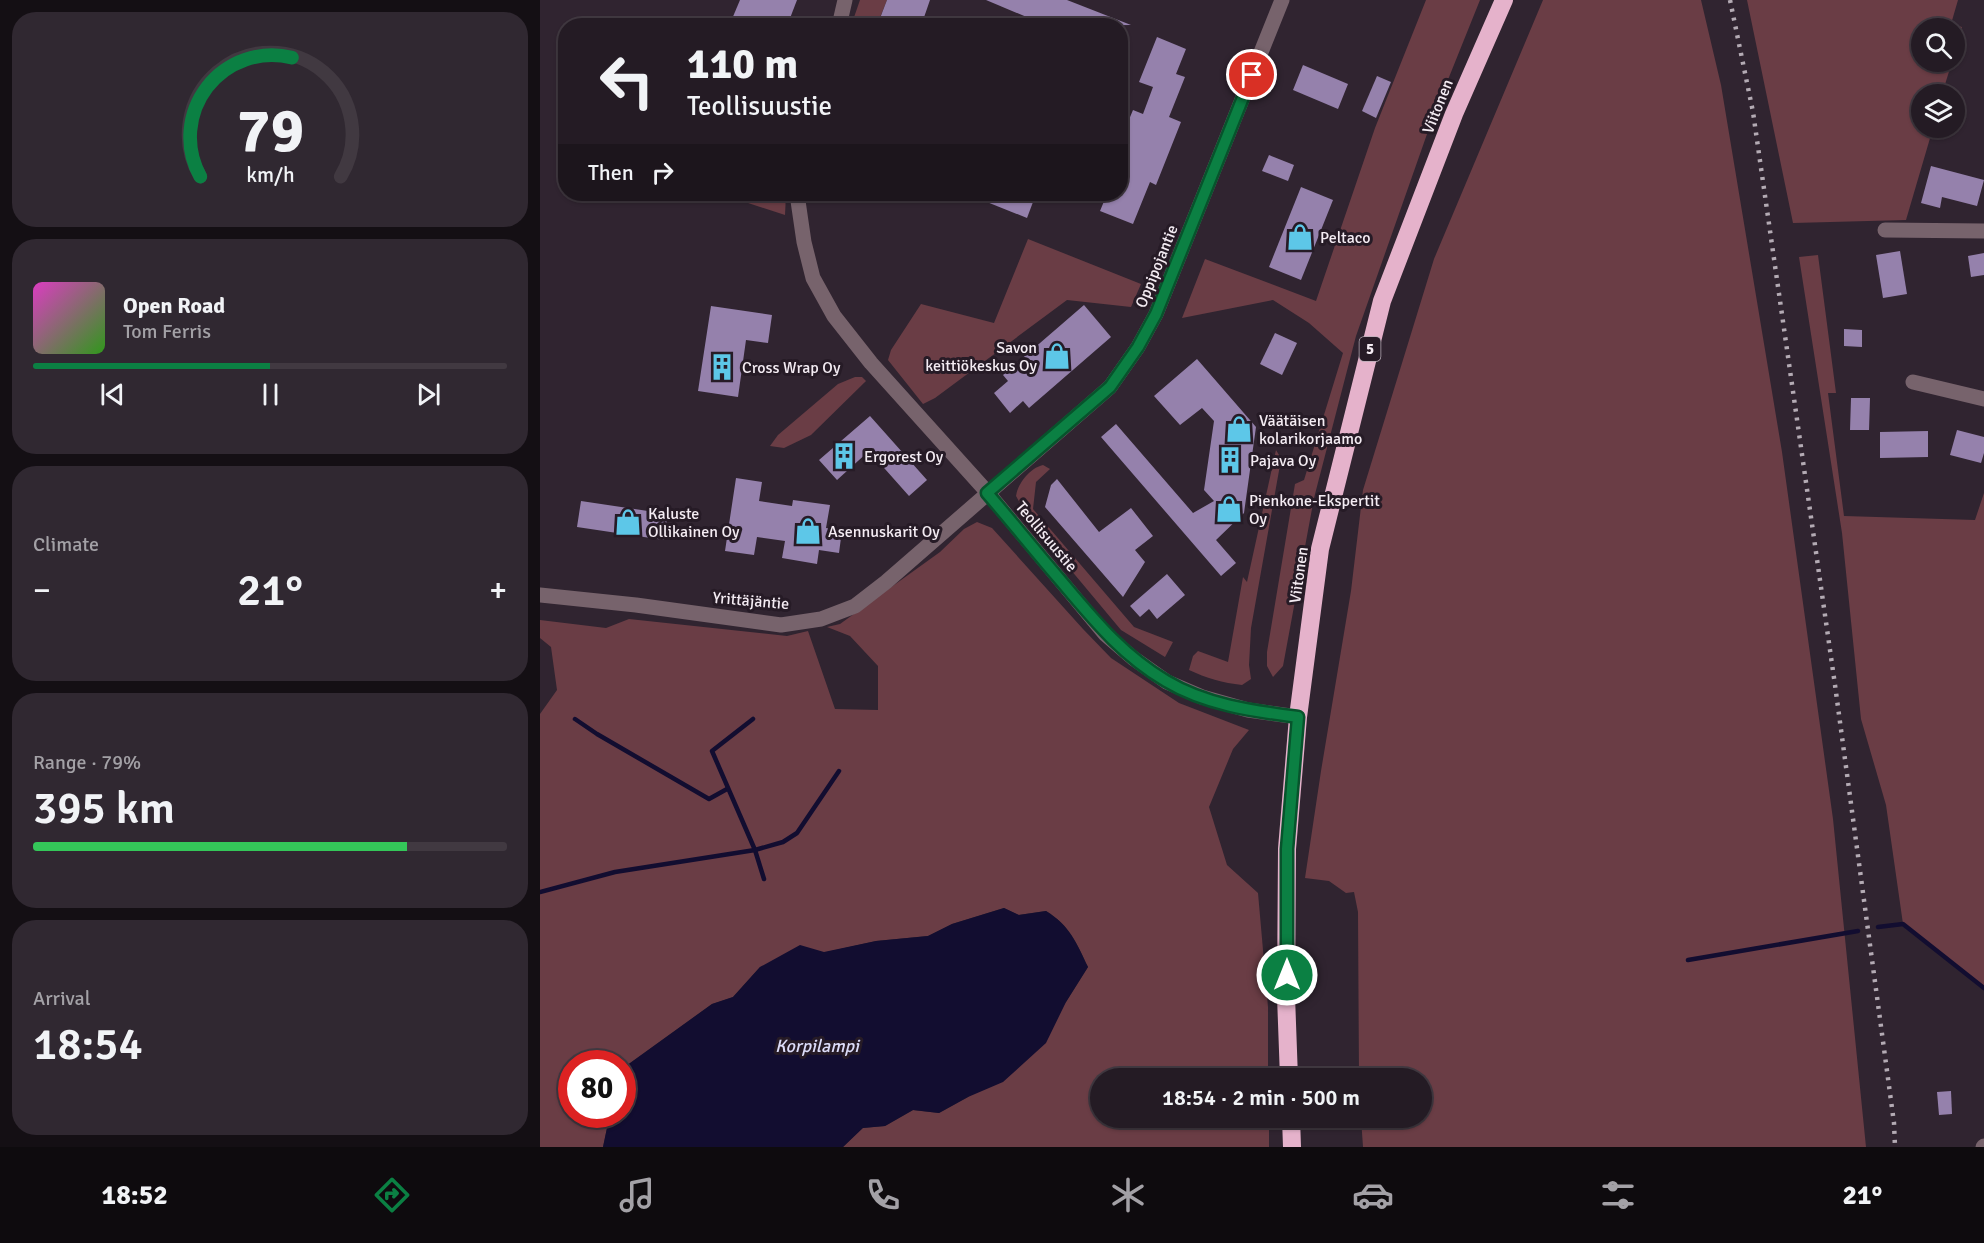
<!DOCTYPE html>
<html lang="en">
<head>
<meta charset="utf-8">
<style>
  :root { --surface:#241b24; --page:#302831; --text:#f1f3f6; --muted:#a3a1a6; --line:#413941; --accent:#0b8043 }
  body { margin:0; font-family:Signika,sans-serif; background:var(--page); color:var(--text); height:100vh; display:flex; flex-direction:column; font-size:22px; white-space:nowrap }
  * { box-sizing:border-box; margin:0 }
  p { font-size:20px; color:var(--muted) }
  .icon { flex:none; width:33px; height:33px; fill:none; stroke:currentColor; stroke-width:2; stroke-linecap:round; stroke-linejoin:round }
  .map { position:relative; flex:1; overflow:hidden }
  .side { display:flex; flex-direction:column; gap:12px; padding:12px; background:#140f14; width:540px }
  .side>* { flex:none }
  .banner { position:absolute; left:18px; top:18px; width:570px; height:183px; border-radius:24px; box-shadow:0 2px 4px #0004,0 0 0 2px var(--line); background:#241b24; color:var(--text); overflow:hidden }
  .controls { position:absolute; left:1371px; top:18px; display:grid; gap:12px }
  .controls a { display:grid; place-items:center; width:54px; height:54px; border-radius:50%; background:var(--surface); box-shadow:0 2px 4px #0004,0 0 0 2px var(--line); font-size:30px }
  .speed { position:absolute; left:18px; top:1050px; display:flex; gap:12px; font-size:30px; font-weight:700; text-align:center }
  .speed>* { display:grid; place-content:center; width:78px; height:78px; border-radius:50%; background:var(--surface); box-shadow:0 2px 4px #0004,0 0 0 2px var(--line); line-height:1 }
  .speed .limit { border:9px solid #d22; background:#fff; color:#111 }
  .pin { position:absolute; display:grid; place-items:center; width:51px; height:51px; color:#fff; margin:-26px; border:3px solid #fff; border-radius:50%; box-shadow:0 2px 6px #0007 }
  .me { position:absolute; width:66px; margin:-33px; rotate:0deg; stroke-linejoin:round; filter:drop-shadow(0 0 4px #0008) }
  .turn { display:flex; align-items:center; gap:21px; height:126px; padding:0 30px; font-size:27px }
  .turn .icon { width:78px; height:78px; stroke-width:2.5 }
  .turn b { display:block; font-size:42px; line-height:51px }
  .then { display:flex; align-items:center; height:57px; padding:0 30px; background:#0003; gap:12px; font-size:22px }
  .big { font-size:45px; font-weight:600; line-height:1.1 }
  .side .widget { flex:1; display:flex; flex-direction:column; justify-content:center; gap:9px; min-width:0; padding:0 21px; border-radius:24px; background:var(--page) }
  .side .dial { align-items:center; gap:0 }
  .dial svg { height:156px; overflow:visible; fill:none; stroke:var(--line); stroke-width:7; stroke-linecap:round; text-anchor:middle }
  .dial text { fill:var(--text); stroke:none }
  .song { display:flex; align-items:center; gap:18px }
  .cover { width:72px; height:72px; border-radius:9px; background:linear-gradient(135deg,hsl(310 70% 55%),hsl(110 70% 35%)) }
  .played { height:6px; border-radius:3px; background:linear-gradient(90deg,var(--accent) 50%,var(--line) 50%) }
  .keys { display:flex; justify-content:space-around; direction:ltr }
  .heat { display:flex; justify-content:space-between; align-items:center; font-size:33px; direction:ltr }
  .charge { height:9px; border-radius:4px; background:linear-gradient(90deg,#34c759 79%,var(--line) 0) }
  .trip { position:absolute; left:550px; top:1068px; width:342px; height:60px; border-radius:30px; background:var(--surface); box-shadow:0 2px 4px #0004,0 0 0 2px var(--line); font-weight:600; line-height:60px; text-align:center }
  .tab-bar { display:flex; height:96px; justify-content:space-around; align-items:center; background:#0e0b0e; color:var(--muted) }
  .tab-bar .icon { width:42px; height:42px }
  .tab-bar .current { color:var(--accent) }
  .tab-bar b { font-size:27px; color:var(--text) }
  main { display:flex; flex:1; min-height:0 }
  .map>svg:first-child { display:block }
</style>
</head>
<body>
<main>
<section class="side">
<div class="widget dial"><svg viewBox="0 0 100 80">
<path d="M14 69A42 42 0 1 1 86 69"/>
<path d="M14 69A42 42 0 0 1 61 8" stroke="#0b8043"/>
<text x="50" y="56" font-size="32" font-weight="700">79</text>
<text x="50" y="72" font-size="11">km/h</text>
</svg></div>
<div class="widget">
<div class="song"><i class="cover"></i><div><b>Open Road</b><p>Tom Ferris</p></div></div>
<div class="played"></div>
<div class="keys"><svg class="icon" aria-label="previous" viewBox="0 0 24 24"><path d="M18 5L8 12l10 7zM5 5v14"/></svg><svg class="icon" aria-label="pause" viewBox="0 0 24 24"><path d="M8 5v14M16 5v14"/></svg><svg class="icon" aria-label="next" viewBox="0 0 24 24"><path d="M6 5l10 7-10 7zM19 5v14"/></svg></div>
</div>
<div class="widget"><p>Climate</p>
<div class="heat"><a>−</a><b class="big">21°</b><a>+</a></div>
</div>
<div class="widget"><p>Range · 79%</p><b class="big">395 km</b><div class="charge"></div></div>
<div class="widget"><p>Arrival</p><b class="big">18:54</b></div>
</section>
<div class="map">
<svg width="1444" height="1147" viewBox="0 0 1444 1147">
  <rect width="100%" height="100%" fill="#302430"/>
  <g fill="#6a3d45">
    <path d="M320,0H347L337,25L311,26Z"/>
    <path d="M886,0H940L893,117L816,336L774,498L743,666L733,677L727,666V652L755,484L764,480L803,353L769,323L733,300L642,318L665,259L776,301L835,128Z"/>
    <path d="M1003,0H1161L1181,85L1242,452L1293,819L1326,1147H823L821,1118H882V1078H819L818,912L814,892L806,893L789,881L765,878L781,771L811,591L823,490L894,259Z"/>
    <path d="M1207,0H1418L1411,24L1422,27L1415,52L1414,28H1382V62H1412L1402,94H1382V128H1393L1366,220L1253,223Z"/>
    <path d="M202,194H246L245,215L205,202Z"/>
    <path d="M488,239L601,284L591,307L527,300L395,398L383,404L348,360L351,350L381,304L454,323Z"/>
    <path d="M1278,255L1296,393H1288L1304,516L1435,520L1444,493V988L1363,924L1346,805L1321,719L1302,533L1259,257Z"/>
    <path d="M315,377H322L326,381L271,435L244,448L230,446L238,435L298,384Z"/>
    <path d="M736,450L739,455L740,465L711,628L709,665L711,679L702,685C683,683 666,678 649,670L653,656L658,651L688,662L703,577L707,582Z"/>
    <path d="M503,465L510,469L496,482L493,509L594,627L633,642L625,657L581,630L490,521L476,496C478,483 490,468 503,465Z"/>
    <path d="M437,522L452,528L543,629L571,658L639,703L709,730L693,749L669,807L687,865L718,893L728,1007V1078H561V1118H729V1147H303L322,1128L345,1126L373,1110L399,1113L428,1097L526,1002L548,967C536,942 530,926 506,911L478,915L464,908L412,924L388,936L336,941L220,967L193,997L172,1004L86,1066L83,1081L82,1064H32V1114L61,1115L67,1128L63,1147H0V714L17,690L11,647L0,638V620L66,628L89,619L247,636L268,631L295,709L338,710V666L310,636L287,627L300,624L400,552L424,529Z"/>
  </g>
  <path fill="#120d30" d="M464,908L479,915L506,911C530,926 536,942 548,967L526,1002L506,1043L463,1082L428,1097L399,1113L373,1110L345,1126L323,1128L303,1147H63L67,1128L61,1115L82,1114L83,1081L86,1066L172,1004L193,997L220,967L260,945L284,952L336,941L388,936L412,924Z"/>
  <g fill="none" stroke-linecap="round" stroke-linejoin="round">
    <g stroke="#120d30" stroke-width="4.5">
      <path d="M35,719L57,734L169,799L187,789"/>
      <path d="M213,719L172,751L215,850L224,879"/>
      <path d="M0,892L75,872L215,850L243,842L257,833L299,771"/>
      <path d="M1338,927L1363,924L1444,988"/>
      <path d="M1148,960L1318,931"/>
    </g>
  </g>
  <g fill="#9581ac">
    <path d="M200,0H257L247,26H209L192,19Z"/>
    <path d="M347,0H390L381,26H337Z"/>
    <path d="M446,0H527L591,25L508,26Z"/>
    <path d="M617,37L646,49L636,74L645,77L629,117L641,122L616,185L610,182L593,224L560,211L567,194H580V141L593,110L603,114L613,87L599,82Z"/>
    <path d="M763,65L808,84L798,109L753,90Z"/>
    <path d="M837,76L851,82L836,118L822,111Z"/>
    <path d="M729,155L754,165L748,181L722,171Z"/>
    <path d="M1391,166L1444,180L1437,206L1402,197L1400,208L1381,203Z"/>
    <path d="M761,187L793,200L761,280L729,267Z"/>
    <path d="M427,194H496L487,218Z"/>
    <path d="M1360,251L1367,294L1343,298L1336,255Z"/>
    <path d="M1444,253V275L1431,277L1428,256Z"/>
    <path d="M544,305L571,337L489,408L483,401L470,413L454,393L468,381L463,375Z"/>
    <path d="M171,306L232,315L228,343L206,340L198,397L158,391Z"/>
    <path d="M1304,329L1322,330V347L1304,346Z"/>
    <path d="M735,333L757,343L742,375L720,364Z"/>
    <path d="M657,359L716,427L704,513L676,540L696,563L681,576L561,437L576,424L653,513L674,501L664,490L674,421L662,408L640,425L614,396Z"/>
    <path d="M1311,398H1330L1329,430H1310Z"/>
    <path d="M330,416L387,480L369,496L329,451L297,480L279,460Z"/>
    <path d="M1417,430L1444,437V453L1441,463L1410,455Z"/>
    <path d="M1388,431V457L1340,458V432Z"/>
    <path d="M196,478L222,482L219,501L252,506L253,500L290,505L286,528L302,530L299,553L279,550L277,564L242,558L245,541L217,537L214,555L185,551Z"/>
    <path d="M517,479L559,532L591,508L613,536L595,550L605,562L583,597L505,507L511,485Z"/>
    <path d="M41,501L128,514L124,540L37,527Z"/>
    <path d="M627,574L645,595L617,619L609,609L600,617L590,606Z"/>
    <path d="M1411,1091L1412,1114L1399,1115L1397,1092Z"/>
  </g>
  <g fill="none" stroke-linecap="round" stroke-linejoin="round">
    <g stroke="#77636c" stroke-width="15">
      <path d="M299,26L305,0"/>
      <path d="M257,194L264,242L273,278L294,316L331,363L448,493L565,634L593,658L627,682L662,697L708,710L758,717"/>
      <path d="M1345,230L1444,231"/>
      <path d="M1373,382L1444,399"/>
      <path d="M0,595L96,605L241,625L281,619L315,606L346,582L570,387L598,347L616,314L742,0"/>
      <path d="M1443,1147L1444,1146"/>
    </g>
    <g stroke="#e5b2cb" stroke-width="18">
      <path d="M749,1078L746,996L747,849L758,717L780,549L842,301L914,114L964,0"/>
      <path d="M751,1118L752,1147"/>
    </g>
    <path stroke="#b4abb4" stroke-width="4.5" stroke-dasharray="3 6" stroke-linecap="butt" d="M1190,0L1213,112L1295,685L1354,1123L1355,1147"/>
  </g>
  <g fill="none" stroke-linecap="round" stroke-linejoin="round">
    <defs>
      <path id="route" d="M712,75L616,314L598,347L570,387L447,493C472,522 496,552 521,581C554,620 582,655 626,681C666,705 713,711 758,717L747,849V975"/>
    </defs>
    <use href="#route" stroke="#07532c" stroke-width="15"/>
    <use href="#route" stroke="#0b8043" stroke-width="10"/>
  </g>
  <defs>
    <symbol id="shop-bare" viewBox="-9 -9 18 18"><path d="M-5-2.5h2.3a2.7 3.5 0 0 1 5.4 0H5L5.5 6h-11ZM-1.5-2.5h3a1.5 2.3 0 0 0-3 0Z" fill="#5dc7e8" stroke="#261b26" stroke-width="2.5" paint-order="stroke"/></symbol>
    <symbol id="building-bare" viewBox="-9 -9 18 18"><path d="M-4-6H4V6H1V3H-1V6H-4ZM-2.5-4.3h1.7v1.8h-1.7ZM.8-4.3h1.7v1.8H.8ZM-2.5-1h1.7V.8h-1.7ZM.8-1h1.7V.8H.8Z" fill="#5dc7e8" stroke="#261b26" stroke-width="2.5" paint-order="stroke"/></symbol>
  </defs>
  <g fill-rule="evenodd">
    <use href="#shop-bare" x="741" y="218" width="38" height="38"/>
    <use href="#shop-bare" x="498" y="337" width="38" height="38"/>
    <use href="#building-bare" x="163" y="348" width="38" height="38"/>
    <use href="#shop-bare" x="680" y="410" width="38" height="38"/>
    <use href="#building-bare" x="285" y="437" width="38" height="38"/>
    <use href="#building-bare" x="671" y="441" width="38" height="38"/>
    <use href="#shop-bare" x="670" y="490" width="38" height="38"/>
    <use href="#shop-bare" x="69" y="503" width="38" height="38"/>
    <use href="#shop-bare" x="249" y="512" width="38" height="38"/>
  </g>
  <g text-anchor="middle" stroke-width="6" stroke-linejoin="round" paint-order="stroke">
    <rect fill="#261b26" stroke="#b6adb6" stroke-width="1.5" x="819.5" y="337" width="21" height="24" rx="4.5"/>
    <g font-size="15" font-weight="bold" fill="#f4ecf3">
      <text x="830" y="354">5</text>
    </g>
    <g font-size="16" fill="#f4ecf3" stroke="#261b26">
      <text transform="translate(897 106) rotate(-68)" y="6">Viitonen</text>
      <text transform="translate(616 266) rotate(-68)" y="6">Oppipojantie</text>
      <text transform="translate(507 536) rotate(50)" y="6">Teollisuustie</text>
      <text transform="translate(758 575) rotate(-82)" y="6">Viitonen</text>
      <text transform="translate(211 600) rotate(5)" y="6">Yrittäjäntie</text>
    </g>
    <g font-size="16" fill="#f4ecf3" stroke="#261b26" text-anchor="start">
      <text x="780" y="243">Peltaco</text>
      <text x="497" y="353" text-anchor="end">Savon<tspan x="497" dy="18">keittiökeskus Oy</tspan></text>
      <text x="202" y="373">Cross Wrap Oy</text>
      <text x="719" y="426">Väätäisen<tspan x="719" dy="18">kolarikorjaamo</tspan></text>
      <text x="324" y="462">Ergorest Oy</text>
      <text x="710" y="466">Pajava Oy</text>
      <text x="709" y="506">Pienkone-Ekspertit<tspan x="709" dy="18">Oy</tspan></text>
      <text x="108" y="519">Kaluste<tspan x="108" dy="18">Ollikainen Oy</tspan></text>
      <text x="288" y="537">Asennuskarit Oy</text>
    </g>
    <g font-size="18" font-style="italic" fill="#dcdcf9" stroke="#261b26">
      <text x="277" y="1052">Korpilampi</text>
    </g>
  </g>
</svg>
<div class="controls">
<a><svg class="icon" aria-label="search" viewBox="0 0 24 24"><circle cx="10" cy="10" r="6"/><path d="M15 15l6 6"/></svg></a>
<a><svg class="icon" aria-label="layers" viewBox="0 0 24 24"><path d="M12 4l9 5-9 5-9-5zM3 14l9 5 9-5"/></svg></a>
</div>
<div class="speed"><div class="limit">80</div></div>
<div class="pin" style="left:712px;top:75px;background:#d93025"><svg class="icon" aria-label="arrive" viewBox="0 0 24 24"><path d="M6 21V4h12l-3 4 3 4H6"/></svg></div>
<svg class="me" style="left:747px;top:975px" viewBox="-20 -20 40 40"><circle r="17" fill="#0b8043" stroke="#fff" stroke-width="3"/><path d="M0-11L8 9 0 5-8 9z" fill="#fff"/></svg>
<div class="trip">18:54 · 2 min · 500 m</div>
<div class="banner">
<div class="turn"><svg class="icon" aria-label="left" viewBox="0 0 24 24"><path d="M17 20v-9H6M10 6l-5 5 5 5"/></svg><div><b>110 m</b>Teollisuustie</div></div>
<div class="then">Then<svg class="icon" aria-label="right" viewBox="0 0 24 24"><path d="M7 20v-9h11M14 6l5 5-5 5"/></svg></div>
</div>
</div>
</main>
<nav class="tab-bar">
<b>18:52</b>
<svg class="icon current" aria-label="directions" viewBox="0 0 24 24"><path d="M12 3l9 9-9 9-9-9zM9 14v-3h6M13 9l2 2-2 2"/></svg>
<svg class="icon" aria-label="music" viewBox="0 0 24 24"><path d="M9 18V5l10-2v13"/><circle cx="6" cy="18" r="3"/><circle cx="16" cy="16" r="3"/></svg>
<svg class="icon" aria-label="phone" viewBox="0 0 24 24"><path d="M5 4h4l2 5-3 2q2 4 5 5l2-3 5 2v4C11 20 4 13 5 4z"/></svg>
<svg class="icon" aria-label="climate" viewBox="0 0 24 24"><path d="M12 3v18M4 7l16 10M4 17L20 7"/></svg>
<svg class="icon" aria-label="car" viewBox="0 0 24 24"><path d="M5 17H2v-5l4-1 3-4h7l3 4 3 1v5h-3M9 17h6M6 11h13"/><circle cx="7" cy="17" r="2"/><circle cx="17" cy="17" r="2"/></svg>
<svg class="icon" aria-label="filters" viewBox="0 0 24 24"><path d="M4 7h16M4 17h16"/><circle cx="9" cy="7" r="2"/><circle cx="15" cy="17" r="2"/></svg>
<b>21°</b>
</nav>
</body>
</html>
